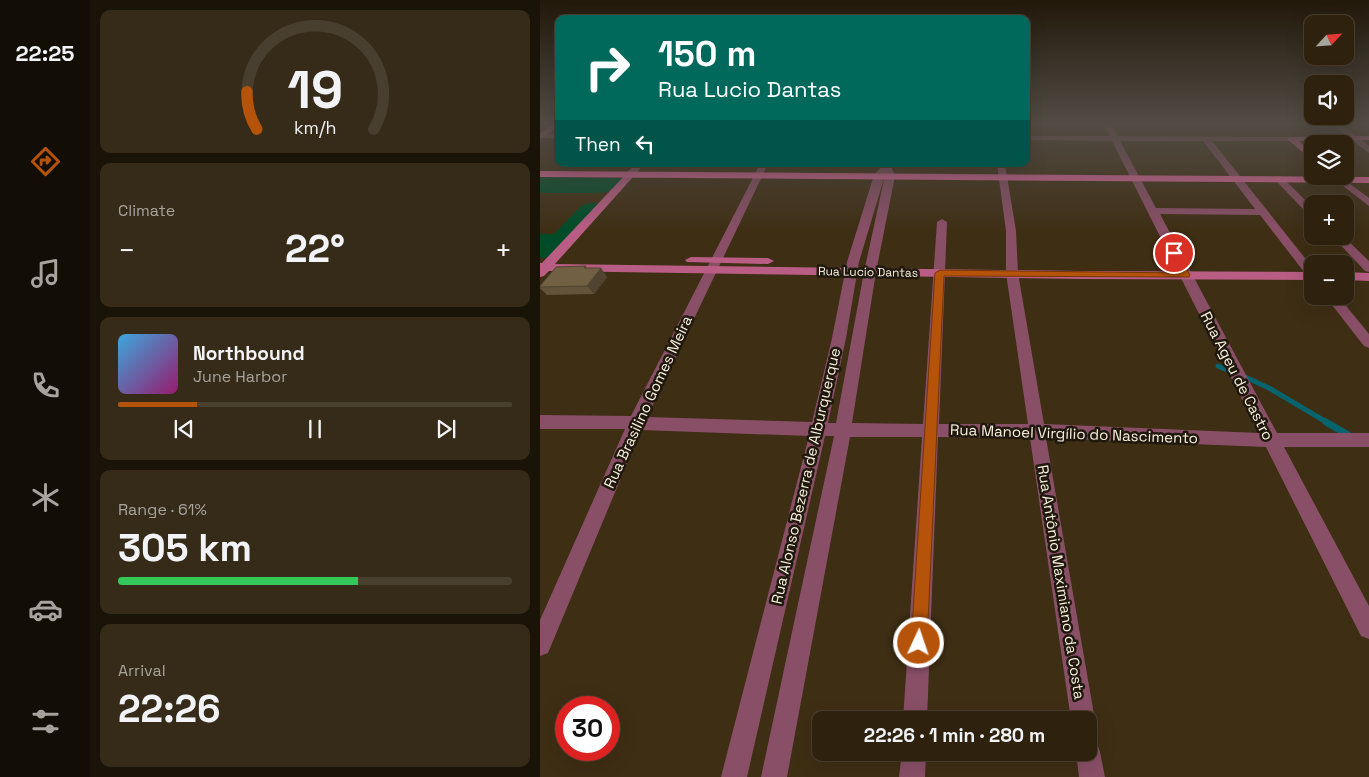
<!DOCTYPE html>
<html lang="en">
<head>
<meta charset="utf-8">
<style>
  :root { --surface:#2e220f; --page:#362a18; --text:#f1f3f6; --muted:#a7a49e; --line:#493f2f; --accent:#b45309 }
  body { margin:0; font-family:"Space Grotesk",sans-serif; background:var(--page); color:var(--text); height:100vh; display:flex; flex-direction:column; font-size:19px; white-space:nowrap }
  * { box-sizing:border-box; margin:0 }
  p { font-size:16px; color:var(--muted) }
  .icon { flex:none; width:28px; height:28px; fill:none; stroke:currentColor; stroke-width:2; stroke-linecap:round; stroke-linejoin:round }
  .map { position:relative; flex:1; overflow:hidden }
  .side { display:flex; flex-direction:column; gap:10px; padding:10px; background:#191308; width:450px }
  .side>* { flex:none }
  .top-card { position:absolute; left:15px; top:15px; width:475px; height:152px; border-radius:10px; box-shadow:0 5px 20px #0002,0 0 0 1px var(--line); background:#00695c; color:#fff; overflow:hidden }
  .needle { width:32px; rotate:64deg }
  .tools { position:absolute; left:764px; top:15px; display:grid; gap:10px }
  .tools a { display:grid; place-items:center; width:50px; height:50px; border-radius:10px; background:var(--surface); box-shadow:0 5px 20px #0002,0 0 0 1px var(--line); font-size:25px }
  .speed { position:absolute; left:15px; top:696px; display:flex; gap:10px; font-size:25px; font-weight:700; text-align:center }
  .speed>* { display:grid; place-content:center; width:65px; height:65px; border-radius:50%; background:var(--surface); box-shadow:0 5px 20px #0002,0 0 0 1px var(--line); line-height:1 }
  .speed .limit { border:8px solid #d22; background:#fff; color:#111 }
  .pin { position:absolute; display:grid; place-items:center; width:42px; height:42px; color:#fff; margin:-21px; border:2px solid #fff; border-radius:50%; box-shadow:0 1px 5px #0007 }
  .me { position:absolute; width:55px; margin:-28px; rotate:3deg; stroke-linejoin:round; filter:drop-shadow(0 0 4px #0008) }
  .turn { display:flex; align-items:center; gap:18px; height:105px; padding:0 20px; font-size:22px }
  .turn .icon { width:65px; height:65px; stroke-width:2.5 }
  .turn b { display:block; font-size:35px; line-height:42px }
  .then { display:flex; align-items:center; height:48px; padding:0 20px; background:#0003; gap:10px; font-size:19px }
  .big { font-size:38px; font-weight:600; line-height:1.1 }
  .side .widget { flex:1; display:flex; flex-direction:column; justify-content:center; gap:8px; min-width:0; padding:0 18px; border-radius:10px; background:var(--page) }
  .side .dial { align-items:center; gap:0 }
  .dial svg { height:130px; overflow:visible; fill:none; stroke:var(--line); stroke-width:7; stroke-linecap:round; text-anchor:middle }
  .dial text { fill:var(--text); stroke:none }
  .song { display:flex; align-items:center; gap:15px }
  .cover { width:60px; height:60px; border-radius:8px; background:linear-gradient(135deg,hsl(200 70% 55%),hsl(320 70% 35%)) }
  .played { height:5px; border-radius:2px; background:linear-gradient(90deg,var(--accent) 20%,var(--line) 20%) }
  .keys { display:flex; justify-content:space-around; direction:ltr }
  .heat { display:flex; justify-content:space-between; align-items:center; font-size:28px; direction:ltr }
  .charge { height:8px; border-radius:4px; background:linear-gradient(90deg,#34c759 61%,var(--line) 0) }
  .trip { position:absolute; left:272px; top:711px; width:285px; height:50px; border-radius:10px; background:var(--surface); box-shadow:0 5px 20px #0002,0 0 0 1px var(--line); font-weight:600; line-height:50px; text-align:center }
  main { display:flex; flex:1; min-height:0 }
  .menu { display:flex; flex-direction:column; width:90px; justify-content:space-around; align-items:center; background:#120e06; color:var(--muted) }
  .menu .icon { width:35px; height:35px }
  .menu .selected { color:var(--accent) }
  .menu b { font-size:22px; color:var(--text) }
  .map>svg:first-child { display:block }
</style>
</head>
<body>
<main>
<nav class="menu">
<b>22:25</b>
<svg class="icon selected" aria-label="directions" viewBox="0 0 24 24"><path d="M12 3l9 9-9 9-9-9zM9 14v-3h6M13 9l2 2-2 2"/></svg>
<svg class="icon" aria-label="music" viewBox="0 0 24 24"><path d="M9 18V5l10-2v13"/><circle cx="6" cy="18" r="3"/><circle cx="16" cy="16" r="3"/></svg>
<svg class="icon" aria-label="phone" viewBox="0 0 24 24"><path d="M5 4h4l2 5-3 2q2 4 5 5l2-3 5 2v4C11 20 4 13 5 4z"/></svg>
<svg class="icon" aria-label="climate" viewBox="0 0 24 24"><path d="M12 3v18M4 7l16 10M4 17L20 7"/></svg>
<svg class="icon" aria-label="car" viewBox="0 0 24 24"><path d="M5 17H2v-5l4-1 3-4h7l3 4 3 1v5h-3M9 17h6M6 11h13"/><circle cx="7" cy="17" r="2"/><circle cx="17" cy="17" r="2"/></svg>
<svg class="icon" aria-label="filters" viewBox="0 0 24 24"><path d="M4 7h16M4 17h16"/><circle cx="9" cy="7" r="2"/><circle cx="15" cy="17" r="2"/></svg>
</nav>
<section class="side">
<div class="widget dial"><svg viewBox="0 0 100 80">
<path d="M14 69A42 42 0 1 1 86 69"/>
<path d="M14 69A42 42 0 0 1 8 46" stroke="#b45309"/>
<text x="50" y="56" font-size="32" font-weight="700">19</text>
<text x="50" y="72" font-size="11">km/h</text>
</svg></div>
<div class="widget"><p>Climate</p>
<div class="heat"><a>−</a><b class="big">22°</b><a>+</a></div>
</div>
<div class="widget">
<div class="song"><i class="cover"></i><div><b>Northbound</b><p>June Harbor</p></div></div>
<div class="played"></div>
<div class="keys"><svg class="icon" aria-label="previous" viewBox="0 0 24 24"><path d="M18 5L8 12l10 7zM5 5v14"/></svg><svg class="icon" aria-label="pause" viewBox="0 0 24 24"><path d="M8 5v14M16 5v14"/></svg><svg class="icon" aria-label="next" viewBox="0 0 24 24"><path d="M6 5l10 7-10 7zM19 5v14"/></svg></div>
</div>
<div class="widget"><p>Range · 61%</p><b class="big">305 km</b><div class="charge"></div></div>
<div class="widget"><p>Arrival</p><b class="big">22:26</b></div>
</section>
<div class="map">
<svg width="829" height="777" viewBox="0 0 829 777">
  <rect width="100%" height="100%" fill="#3e2e14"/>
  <g fill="#004c29">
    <path d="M0,177L82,178L84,180L72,190L61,193H0Z"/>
    <path d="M50,203H60L13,254L6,258H0V234H14L41,206Z"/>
  </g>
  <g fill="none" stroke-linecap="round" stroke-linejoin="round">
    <g stroke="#07636c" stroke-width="5">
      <path d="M678,366L694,373"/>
      <path d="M703,376L729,388L788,423"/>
    </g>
    <path stroke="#07636c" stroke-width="7" d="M786,422L810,436"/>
    <g fill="#894f67" fill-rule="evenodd">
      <path d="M563,123H571L578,136L751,137L755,139L751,141H672L772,267V278L768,277L720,215L620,214L737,433H829V447H744L829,606V639L821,636L726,447L506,438L555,720L551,728L549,730V720H531L490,438L398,437L387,720H363L382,437H310L247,777H221L294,436H285L207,777H181L269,436L101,430L8,653L0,656V620L85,429H0V415L91,416L220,164H228L107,417L272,422L292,338L307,262L334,175L341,167L342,164H350L355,176L336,272L312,423L383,424L397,222L402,219L407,222L399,424H488L466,273V231L457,164H465L476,231L478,273L504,424L719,433L572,141L486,140V136H570ZM580,141H663L715,209L616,208ZM345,175L324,272L296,423H288L306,338L319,262Z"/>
      <path d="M790,123H799L829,146V153Z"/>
      <rect x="0" y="134" width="19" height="4"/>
      <path d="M95,164H104L93,177H87L85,175Z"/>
      <path d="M739,176L742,177L772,207V215L768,214L736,181V177Z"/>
      <path d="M801,177L829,198V206L798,182L796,180Z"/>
      <path d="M792,236H803L829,261V272L825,271Z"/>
      <path d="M785,296H798L829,334V348L824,346Z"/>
      <path d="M549,740L557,743L560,752L565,777H539L536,752H549Z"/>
      <path d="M362,752H386L385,777H359Z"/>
    </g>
    <g fill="#b95d85" fill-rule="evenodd">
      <path d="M14,123H19V127L0,139V133Z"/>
      <path d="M90,172L93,173V177L15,264L542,271L772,272V280L542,279L9,271L4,276L0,277V263H2L87,173Z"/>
      <path d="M151,257L228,258L234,261L228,264L147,262L145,260Z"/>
      <path d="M805,272L829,273V281L805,280Z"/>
    </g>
    <g fill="#dd679c" fill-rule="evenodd">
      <path d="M829,136V140L759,141L772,153V160L747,139L751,137Z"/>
      <path d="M0,171L829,177V183L0,177Z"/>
    </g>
  </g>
  <g fill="#62533a">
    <path d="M110,164H154L153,166H111Z"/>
    <path d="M193,164H213L212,166H194Z"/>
    <path d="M46,266L47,268L67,277L54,294L7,295L0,288V286Z"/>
  </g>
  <path fill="#504330" d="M61,268L67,277L54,294L47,286Z"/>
  <path fill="#726044" stroke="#504330" d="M46,266L44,268H61L47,286L0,287V286L16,267Z"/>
  <linearGradient id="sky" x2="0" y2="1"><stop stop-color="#22190b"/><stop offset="0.53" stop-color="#524c45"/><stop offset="1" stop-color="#524c45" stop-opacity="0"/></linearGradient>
  <rect width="829" height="232" fill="url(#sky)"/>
  <path fill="#b45309" stroke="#753606" d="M634,250L638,253L650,275L649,277L404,276L387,643L385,648L379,651L373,648L371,643L395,273L400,270L640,273L630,253Z"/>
  <g text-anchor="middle" stroke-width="5" stroke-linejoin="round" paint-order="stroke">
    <g font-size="12" fill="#f9efdf" stroke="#1f180d">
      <text transform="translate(328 272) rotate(1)" y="4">Rua Lucio Dantas</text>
    </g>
    <g font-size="15" fill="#f9efdf" stroke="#1f180d">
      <text transform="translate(697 376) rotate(63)" y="5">Rua Ageu de Castro</text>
      <text transform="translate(108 402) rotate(-65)" y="5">Rua Brasilino Gomes Meira</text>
      <text transform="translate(534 434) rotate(2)" y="5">Rua Manoel Virgílio do Nascimento</text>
      <text transform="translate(266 476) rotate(-77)" y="5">Rua Alonso Bezerra de Alburquerque</text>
      <text transform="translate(521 582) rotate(81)" y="5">Rua Antônio Maximiano da Costa</text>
    </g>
  </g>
</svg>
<div class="tools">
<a><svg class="needle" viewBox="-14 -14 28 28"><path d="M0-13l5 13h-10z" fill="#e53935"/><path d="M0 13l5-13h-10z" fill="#a7a49e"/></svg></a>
<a><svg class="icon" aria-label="sound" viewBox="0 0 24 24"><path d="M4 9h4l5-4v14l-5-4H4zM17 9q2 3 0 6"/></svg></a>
<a><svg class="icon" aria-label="layers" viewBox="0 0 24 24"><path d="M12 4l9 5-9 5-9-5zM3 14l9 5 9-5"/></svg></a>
<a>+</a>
<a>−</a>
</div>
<div class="speed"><div class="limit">30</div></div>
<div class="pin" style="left:634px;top:253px;background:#d93025"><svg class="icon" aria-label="arrive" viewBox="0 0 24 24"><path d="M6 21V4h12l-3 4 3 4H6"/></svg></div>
<svg class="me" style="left:379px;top:643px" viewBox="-20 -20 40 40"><circle r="17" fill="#b45309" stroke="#fff" stroke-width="3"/><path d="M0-11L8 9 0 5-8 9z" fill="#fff"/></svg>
<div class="trip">22:26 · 1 min · 280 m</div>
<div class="top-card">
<div class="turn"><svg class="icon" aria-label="right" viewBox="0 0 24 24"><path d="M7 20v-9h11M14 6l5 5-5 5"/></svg><div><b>150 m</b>Rua Lucio Dantas</div></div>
<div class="then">Then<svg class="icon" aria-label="left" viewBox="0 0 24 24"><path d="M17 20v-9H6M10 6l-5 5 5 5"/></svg></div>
</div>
</div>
</main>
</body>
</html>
